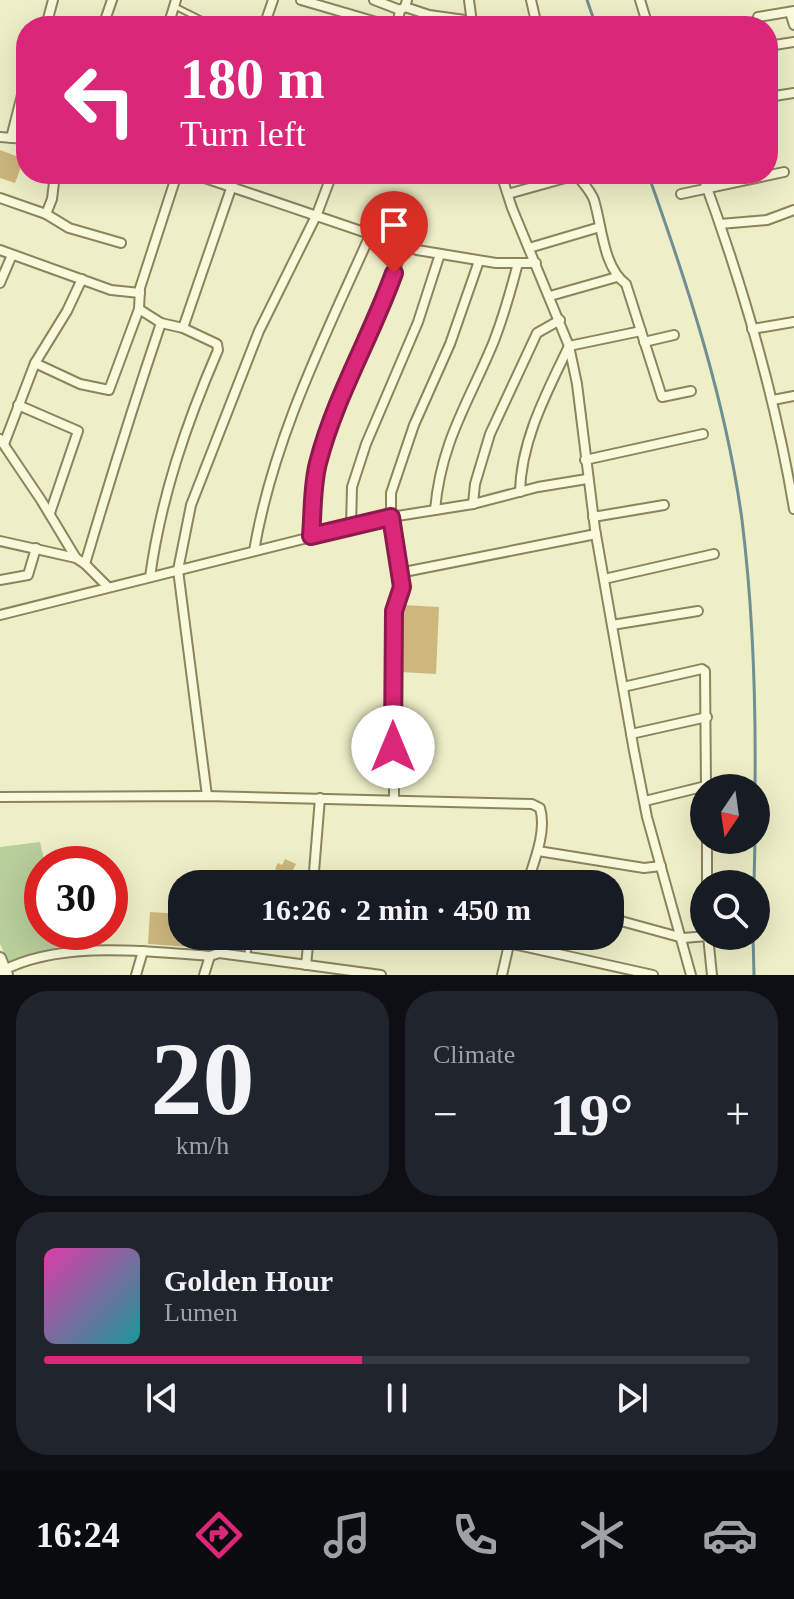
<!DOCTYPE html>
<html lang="en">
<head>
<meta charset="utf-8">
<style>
  :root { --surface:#171b24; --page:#20242c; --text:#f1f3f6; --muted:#9ea1a6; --line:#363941; --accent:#db2777 }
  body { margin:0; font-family:"Times New Roman",serif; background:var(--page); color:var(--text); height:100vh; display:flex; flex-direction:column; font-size:30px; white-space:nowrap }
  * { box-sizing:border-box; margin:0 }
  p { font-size:26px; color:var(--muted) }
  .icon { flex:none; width:44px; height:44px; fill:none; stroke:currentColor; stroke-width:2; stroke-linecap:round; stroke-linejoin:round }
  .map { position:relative; height:975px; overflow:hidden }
  .details { display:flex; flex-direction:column; gap:16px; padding:16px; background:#0d0f14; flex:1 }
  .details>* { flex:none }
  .hud { position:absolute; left:16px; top:16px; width:762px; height:168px; border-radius:32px; box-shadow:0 8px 32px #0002; background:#db2777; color:#fff; overflow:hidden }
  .needle { width:52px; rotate:193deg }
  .tools { position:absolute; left:690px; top:774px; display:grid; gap:16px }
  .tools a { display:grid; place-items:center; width:80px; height:80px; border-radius:50%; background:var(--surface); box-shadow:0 8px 32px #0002; font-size:40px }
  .speed { position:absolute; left:24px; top:846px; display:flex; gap:16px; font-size:40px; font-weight:700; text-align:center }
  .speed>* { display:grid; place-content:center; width:104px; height:104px; border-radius:50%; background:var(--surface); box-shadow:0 8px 32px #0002; line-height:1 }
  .speed .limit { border:12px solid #d22; background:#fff; color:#111 }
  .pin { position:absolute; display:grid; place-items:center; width:68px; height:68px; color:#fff; margin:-82px -34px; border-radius:50% 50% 50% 0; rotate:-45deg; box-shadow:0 0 8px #0007 }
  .pin .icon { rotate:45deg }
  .me { position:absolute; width:88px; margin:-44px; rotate:0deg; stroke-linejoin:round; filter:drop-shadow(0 0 6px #0008) }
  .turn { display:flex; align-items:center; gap:28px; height:168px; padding:0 32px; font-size:36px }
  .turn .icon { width:104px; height:104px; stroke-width:2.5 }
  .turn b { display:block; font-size:56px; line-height:68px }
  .big { font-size:60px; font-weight:800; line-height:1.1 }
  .details .tile { flex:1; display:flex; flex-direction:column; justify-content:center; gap:12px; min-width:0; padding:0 28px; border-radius:32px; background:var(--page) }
  .details .dial { align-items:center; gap:0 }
  .dial b { font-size:104px; line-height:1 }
  .song { display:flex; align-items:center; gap:24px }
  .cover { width:96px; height:96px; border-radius:12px; background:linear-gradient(135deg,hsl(320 70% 55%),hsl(180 70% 35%)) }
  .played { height:8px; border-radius:4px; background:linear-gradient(90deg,var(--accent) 45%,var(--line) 45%) }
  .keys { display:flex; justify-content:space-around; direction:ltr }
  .heat { display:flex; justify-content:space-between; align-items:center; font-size:44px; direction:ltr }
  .details .tiles { flex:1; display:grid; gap:16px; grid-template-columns:1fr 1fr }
  .tile:last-child { grid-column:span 2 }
  .trip { position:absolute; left:168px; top:870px; width:456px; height:80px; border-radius:32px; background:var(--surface); box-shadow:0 8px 32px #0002; font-weight:800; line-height:80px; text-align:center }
  .dock { display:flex; height:128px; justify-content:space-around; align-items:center; background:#090b0e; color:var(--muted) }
  .dock .icon { width:56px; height:56px }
  .dock .on { color:var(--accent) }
  .dock b { font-size:36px; color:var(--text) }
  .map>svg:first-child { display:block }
</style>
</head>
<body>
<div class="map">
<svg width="794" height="975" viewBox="0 0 794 975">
  <rect width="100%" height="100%" fill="#eeefc7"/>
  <path fill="#b8ce9b" d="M40,842L45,864H42V932H69L75,946L8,961L0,944V847Z"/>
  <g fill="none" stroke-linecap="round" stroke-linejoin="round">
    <g stroke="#6f8f92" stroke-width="3">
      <path d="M587,0L596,26"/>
      <path d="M648,174C688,286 726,402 742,520C753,609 756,699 755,788"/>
      <path d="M754,884L755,840"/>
      <path d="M753,936L754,975"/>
    </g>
  </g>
  <g fill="#cdb77d">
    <path d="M0,150L24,159L15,183L0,178Z"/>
    <path d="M403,605L439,607L436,674L401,672Z"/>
    <path d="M285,859L296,864L290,876L300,884H272L281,872L275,869L278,863L282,865Z"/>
    <path d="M150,912L182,914V936H205L204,948L148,944Z"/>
  </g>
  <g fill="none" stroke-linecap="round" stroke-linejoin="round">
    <defs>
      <g id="service">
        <path d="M176,7L210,24"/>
        <path d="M258,884L259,876"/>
        <path d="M78,932L79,951"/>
        <path d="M247,957L250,936"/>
      </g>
      <g id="minor">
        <path d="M301,0L390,26"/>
        <path d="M374,0L400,10"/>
        <path d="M469,0L472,23"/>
        <path d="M531,0L537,26"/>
        <path d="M640,0L648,26"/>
        <path d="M405,7L429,15L472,21"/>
        <path d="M790,12L794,25"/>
        <path d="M758,17L794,11"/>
        <path d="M46,26L53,0"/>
        <path d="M103,26L112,0"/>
        <path d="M168,26L176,0"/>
        <path d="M264,26L273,0"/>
        <path d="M397,26L400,10L405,7L407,0"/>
        <path d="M768,46L794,42"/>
        <path d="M768,97L794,93"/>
        <path d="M0,137L26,139"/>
        <path d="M11,138L26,79"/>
        <path d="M193,174L417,250L496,263H536"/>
        <path d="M501,174L512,208L569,346L577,384L595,529L634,751L647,817L691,975"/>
        <path d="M576,174C582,182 591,191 594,200C602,226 603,267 626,284L662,397L691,391"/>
        <path d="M702,174C742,283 775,394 794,509"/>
        <path d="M508,194L576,175"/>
        <path d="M681,194L784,172"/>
        <path d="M0,198L46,214L69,228L121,243"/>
        <path d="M46,214L52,199L55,174"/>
        <path d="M720,224L767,220L794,210"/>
        <path d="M529,248L600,227"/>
        <path d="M0,250L111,290L140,293"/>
        <path d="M0,283L12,255"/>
        <path d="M550,296L617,277"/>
        <path d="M183,328L236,174"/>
        <path d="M752,329L794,322"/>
        <path d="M644,342L674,335"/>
        <path d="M35,363L80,384L109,390L139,309"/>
        <path d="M773,400L794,396"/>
        <path d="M18,405L78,431L50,513"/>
        <path d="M0,439L41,500L76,558"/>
        <path d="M4,444L35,363L67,311L82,279"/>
        <path d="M585,460L703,434"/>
        <path d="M520,492C521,440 547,392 569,346L641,331"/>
        <path d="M473,504L475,484L490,434L537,333L560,320"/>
        <path d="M435,510C441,441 469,402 494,341C504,315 511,290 518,263"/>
        <path d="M593,517L664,505"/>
        <path d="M351,527L352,487L366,444L418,322L440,254"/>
        <path d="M311,536L318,465L346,387L384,301L404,245"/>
        <path d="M0,541L76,558L85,564L108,587"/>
        <path d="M254,551C273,439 325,336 371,233"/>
        <path d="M85,564C109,483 134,403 161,323"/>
        <path d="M399,573L596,534"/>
        <path d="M150,577C161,497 186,424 218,350L217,344L183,328L161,323L139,309L140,288L177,174"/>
        <path d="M604,579L714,554"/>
        <path d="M0,580L28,575L36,548"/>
        <path d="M0,615L391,517L473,504L538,487L587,479"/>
        <path d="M612,625L698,611"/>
        <path d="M623,687L702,669L705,671L706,788"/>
        <path d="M631,734L707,717"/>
        <path d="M207,796L178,570L191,505L259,331L317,214L332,174"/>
        <path d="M0,797L207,796L532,804L540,808C547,831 534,862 527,884"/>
        <path d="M394,799V611L402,587L391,517V493L414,425L450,344L479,261"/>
        <path d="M645,801L706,786"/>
        <path d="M707,840V884"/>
        <path d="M538,851L644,868L661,866"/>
        <path d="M313,884L320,798"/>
        <path d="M610,918L683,938L708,936"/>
        <path d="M708,936L712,975"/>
        <path d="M509,943L653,975"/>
        <path d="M306,965L309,936"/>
        <path d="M0,972C58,940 146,951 210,956L219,953L381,975"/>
        <path d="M136,975L143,951"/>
        <path d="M204,975L210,956"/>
        <path d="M502,975L511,936"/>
      </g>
      <path id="tertiary" d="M0,958L7,975"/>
    </defs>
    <use href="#service" stroke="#8b845c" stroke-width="8"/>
    <use href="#minor" stroke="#8b845c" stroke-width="12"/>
    <use href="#tertiary" stroke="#8b845c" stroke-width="14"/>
    <use href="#service" stroke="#f9f9db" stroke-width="4"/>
    <use href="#minor" stroke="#f9f9db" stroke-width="8"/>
    <use href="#tertiary" stroke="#f9f9db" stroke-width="10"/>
  </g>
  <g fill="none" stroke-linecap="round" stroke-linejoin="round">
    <defs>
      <path id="route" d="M393,747L394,611L402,587L391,517L311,536C313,513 312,486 318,463C335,397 371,337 394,273"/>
    </defs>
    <use href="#route" stroke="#8e194d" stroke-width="20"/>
    <use href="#route" stroke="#db2777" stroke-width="14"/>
  </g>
</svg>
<div class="tools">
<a><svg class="needle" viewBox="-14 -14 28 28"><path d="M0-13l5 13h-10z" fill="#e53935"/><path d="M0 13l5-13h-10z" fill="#9ea1a6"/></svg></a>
<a><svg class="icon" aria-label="search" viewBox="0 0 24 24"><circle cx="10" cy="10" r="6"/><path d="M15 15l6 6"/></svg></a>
</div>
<div class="speed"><div class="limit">30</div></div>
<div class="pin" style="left:394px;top:273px;background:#d93025"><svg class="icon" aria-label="arrive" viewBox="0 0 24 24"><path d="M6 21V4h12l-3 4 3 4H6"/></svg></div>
<svg class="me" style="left:393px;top:747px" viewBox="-20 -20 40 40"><circle r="19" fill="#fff"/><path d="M0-13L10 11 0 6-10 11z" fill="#db2777"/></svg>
<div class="trip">16:26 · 2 min · 450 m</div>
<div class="hud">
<div class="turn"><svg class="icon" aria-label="left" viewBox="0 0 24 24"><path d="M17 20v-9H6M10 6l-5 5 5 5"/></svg><div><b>180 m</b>Turn left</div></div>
</div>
</div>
<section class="details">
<div class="tiles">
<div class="tile dial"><b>20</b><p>km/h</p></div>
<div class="tile"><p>Climate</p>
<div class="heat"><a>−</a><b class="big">19°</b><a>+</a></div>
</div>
<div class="tile">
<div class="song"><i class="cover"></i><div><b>Golden Hour</b><p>Lumen</p></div></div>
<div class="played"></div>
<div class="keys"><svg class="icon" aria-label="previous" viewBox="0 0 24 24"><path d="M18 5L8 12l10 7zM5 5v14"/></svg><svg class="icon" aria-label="pause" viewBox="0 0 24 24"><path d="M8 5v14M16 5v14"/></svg><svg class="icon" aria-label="next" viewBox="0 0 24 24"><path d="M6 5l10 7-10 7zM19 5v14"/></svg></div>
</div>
</div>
</section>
<nav class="dock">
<b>16:24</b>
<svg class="icon on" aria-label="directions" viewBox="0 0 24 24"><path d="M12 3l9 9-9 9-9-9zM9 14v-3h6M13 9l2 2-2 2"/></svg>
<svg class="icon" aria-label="music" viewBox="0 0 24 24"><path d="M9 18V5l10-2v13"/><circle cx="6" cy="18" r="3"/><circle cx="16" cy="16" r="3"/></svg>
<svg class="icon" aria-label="phone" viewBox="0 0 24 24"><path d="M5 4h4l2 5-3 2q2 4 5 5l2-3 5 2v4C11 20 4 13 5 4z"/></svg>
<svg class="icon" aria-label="climate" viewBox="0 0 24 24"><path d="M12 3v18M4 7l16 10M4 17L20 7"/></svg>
<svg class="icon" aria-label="car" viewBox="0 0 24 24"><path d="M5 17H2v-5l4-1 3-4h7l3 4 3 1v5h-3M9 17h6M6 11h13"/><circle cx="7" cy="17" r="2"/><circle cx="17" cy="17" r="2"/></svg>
</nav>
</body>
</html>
